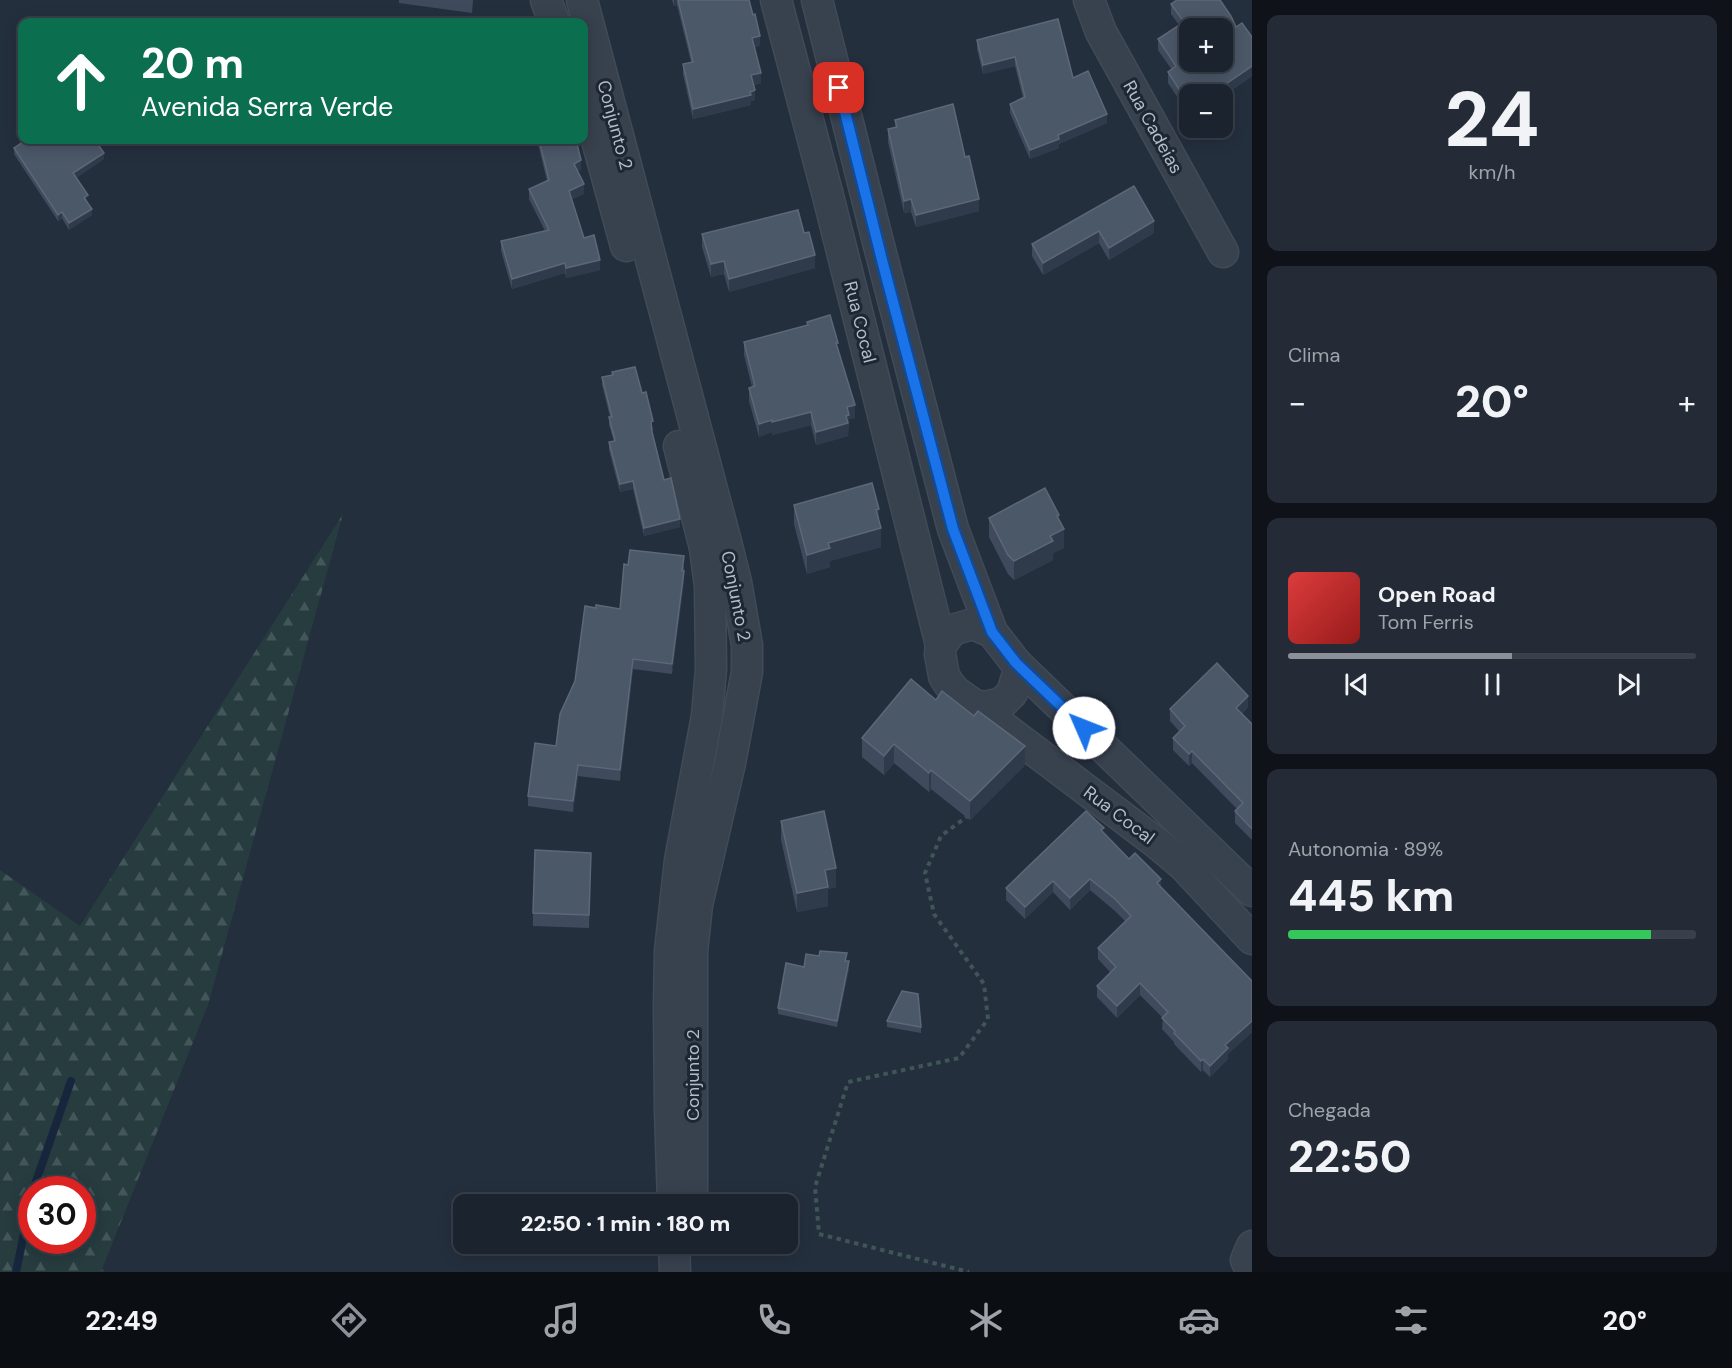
<!DOCTYPE html>
<html lang="pt">
<head>
<meta charset="utf-8">
<style>
  :root { --surface:#1b232e; --page:#242b36; --text:#f1f3f6; --muted:#a0a4aa; --line:#39404a; --accent:#8c9099 }
  body { margin:0; font-family:"DM Sans",sans-serif; background:var(--page); color:var(--text); height:100vh; display:flex; flex-direction:column; font-size:22px; white-space:nowrap }
  * { box-sizing:border-box; margin:0 }
  p { font-size:20px; color:var(--muted) }
  .icon { flex:none; width:33px; height:33px; fill:none; stroke:currentColor; stroke-width:2; stroke-linecap:round; stroke-linejoin:round }
  .map { position:relative; flex:1; overflow:hidden }
  .sheet { display:flex; flex-direction:column; gap:15px; padding:15px; background:#0f1319; width:480px }
  .sheet>* { flex:none }
  .hud { position:absolute; left:18px; top:18px; width:570px; height:126px; border-radius:12px; box-shadow:0 3px 15px #0003,0 0 0 2px var(--line); background:#0b6e4f; color:#fff; overflow:hidden }
  .buttons { position:absolute; left:1179px; top:18px; display:grid; gap:12px }
  .buttons a { display:grid; place-items:center; width:54px; height:54px; border-radius:12px; background:var(--surface); box-shadow:0 3px 15px #0003,0 0 0 2px var(--line); font-size:30px }
  .speed { position:absolute; left:18px; top:1176px; display:flex; gap:12px; font-size:30px; font-weight:700; text-align:center }
  .speed>* { display:grid; place-content:center; width:78px; height:78px; border-radius:50%; background:var(--surface); box-shadow:0 3px 15px #0003,0 0 0 2px var(--line); line-height:1 }
  .speed .limit { border:9px solid #d22; background:#fff; color:#111 }
  .pin { position:absolute; display:grid; place-items:center; width:51px; height:51px; color:#fff; margin:-26px; border-radius:12px; box-shadow:0 3px 9px #0006 }
  .me { position:absolute; width:66px; margin:-33px; rotate:314deg; stroke-linejoin:round; filter:drop-shadow(0 0 4px #0008) }
  .turn { display:flex; align-items:center; gap:21px; height:126px; padding:0 24px; font-size:27px }
  .turn .icon { width:78px; height:78px; stroke-width:2.5 }
  .turn b { display:block; font-size:42px; line-height:51px }
  .big { font-size:45px; font-weight:800; line-height:1.1 }
  .sheet .tile { flex:1; display:flex; flex-direction:column; justify-content:center; gap:9px; min-width:0; padding:0 21px; border-radius:12px; background:var(--page) }
  .sheet .dial { align-items:center; gap:0 }
  .dial b { font-size:78px; line-height:1 }
  .song { display:flex; align-items:center; gap:18px }
  .cover { width:72px; height:72px; border-radius:9px; background:linear-gradient(135deg,hsl(0 70% 55%),hsl(0 70% 35%)) }
  .played { height:6px; border-radius:3px; background:linear-gradient(90deg,var(--accent) 55%,var(--line) 55%) }
  .keys { display:flex; justify-content:space-around; direction:ltr }
  .heat { display:flex; justify-content:space-between; align-items:center; font-size:33px; direction:ltr }
  .charge { height:9px; border-radius:4px; background:linear-gradient(90deg,#34c759 89%,var(--line) 0) }
  .trip { position:absolute; left:453px; top:1194px; width:345px; height:60px; border-radius:12px; background:var(--surface); box-shadow:0 3px 15px #0003,0 0 0 2px var(--line); font-weight:800; line-height:60px; text-align:center }
  .tabs { display:flex; height:96px; justify-content:space-around; align-items:center; background:#0b0e12; color:var(--muted) }
  .tabs .icon { width:42px; height:42px }
  .tabs .on { color:var(--accent) }
  .tabs b { font-size:27px; color:var(--text) }
  main { display:flex; flex:1; min-height:0 }
  .map>svg:first-child { display:block }
</style>
</head>
<body>
<main>
<div class="map">
<svg width="1252" height="1272" viewBox="0 0 1252 1272">
  <defs>
    <pattern id="forest-firs" width="22" height="20" patternUnits="userSpaceOnUse" patternTransform="scale(1.5)"><rect width="22" height="20" fill="#263c3f"/><path d="M5 1l3.5 6h-7zM16 11l3.5 6h-7z" fill="#435659"/></pattern>
  </defs>
  <rect width="100%" height="100%" fill="#242f3e"/>
  <path fill="url(#forest-firs)" fill-rule="evenodd" d="M343,514L208,1005L102,1269L105,1272H0V870L80,926ZM32,1190H82V1240H32Z"/>
  <g fill="none" stroke-linecap="round" stroke-linejoin="round">
    <g stroke="#17263c" stroke-width="8">
      <path d="M33,1190L71,1081"/>
      <path d="M16,1272L32,1195"/>
    </g>
    <defs>
      <g id="minor">
        <path d="M546,0L554,22"/>
        <path d="M582,0L726,542L736,582L747,645V672L730,763L697,905L692,952V1204"/>
        <path d="M776,0L827,192L941,645"/>
        <path d="M817,0L878,242L953,529L992,632L1016,663L1019,670L1012,693L1002,703L984,707L974,705L956,692L949,684L944,676L940,654L941,645L952,630L973,624L992,632"/>
        <path d="M1089,0L1101,32L1223,252"/>
        <path d="M584,80L593,126L626,246"/>
        <path d="M1016,663L1252,891"/>
        <path d="M974,705L1158,844L1183,865L1252,939"/>
        <path d="M673,1204L670,1110L669,1007L670,951L680,860L707,716L711,669L710,586L705,548L679,446"/>
        <path d="M674,1244L675,1272"/>
        <path d="M1252,1272L1246,1260L1252,1246"/>
      </g>
    </defs>
    <use href="#minor" stroke="#414a57" stroke-width="33"/>
    <path stroke="#3f5557" stroke-width="4" stroke-dasharray="4.5 4.5" stroke-linecap="butt" d="M969,815L941,836L925,873L934,914L984,984L988,1019L959,1058L848,1082L815,1187L819,1234L969,1272"/>
    <use href="#minor" stroke="#38414e" stroke-width="30"/>
  </g>
  <g fill="#3f4b5c">
    <path d="M399,0H473L472,13L399,3Z"/>
    <path d="M672,0H749L760,45L755,47L761,83L754,85L755,100L751,101V105L693,119L683,74V64L691,62L677,5L674,6Z"/>
    <path d="M1171,4L1236,27L1252,37V76L1225,95V100L1222,101V94H1190V99L1182,104L1168,83V72L1172,70L1158,50V39L1179,25L1171,14Z"/>
    <path d="M977,40L1073,78L1107,123L1059,144V148L1030,159L1010,113V104L1023,98L1015,66L983,74L977,49Z"/>
    <path d="M895,120L965,157L979,211L916,227L911,212L904,213L888,142V129L895,127Z"/>
    <path d="M537,140H576L581,169L578,171L584,194L572,199L584,238L600,270L566,278L565,273L512,289L501,251V241L545,231L529,199V189L547,181Z"/>
    <path d="M14,148L104,159L76,178L88,202L92,215L69,230L62,218L58,221L14,154Z"/>
    <path d="M1134,186L1154,233L1109,260L1099,243L1043,275L1032,256V244Z"/>
    <path d="M804,233L815,268L729,292L724,274L711,277L702,247V234Z"/>
    <path d="M807,322L838,348L855,418L849,419L848,436L816,445L811,425L772,435V432L759,437L749,401V388L752,387L744,355V342L807,326Z"/>
    <path d="M612,372L642,393L653,429H652L664,480L680,527L644,536L633,489L620,492L609,450V442L614,441L609,425V417H610L602,385V377L612,375Z"/>
    <path d="M794,505L879,521L881,547L830,561V567L807,574L794,524Z"/>
    <path d="M989,518L1059,520L1064,548L1053,553V560L1014,580L1008,574L989,537Z"/>
    <path d="M628,565L684,566V581L672,674L633,669L620,781L578,776L573,812L528,806V796L556,746L596,608L620,609Z"/>
    <path d="M936,700L1025,765L970,820L931,789L929,792L894,763L884,775L862,757V738Z"/>
    <path d="M1248,707L1242,714L1252,724V840L1235,823V811L1237,809L1192,763L1189,766L1173,750V738L1180,732L1170,721V709Z"/>
    <path d="M781,821L836,887L828,889V906L797,912L781,840Z"/>
    <path d="M1104,833L1129,859L1161,887L1252,981V1032L1228,1054V1059L1210,1077L1203,1070L1201,1072L1174,1044V1042L1162,1029L1163,1018L1140,995L1117,1018L1097,997V986L1110,972L1098,959V948L1125,921L1115,911L1090,890L1070,910L1053,892L1025,919L1006,900V888Z"/>
    <path d="M591,853L589,928L533,926V913Z"/>
    <path d="M847,961L849,968L837,1027L778,1014V1008Z"/>
    <path d="M887,1021L921,1027V1033L887,1027Z"/>
  </g>
  <g fill="#2f3b4b">
    <path d="M674,0H677V5L674,6Z"/>
    <path d="M760,36V45L752,47V38Z"/>
    <path d="M1015,57V66L983,74V65Z"/>
    <path d="M1252,66V76L1225,95V100L1222,101V94H1218L1223,86Z"/>
    <path d="M761,73V83L751,85V75Z"/>
    <path d="M1197,84V94H1190V99L1182,104V94Z"/>
    <path d="M755,90V100L751,101V105L693,119V109Z"/>
    <path d="M1107,114V123L1059,144V148L1030,159V150L1058,135Z"/>
    <path d="M104,153V159L73,180V173Z"/>
    <path d="M581,160V169L574,173V164Z"/>
    <path d="M584,184V194L569,201V191Z"/>
    <path d="M911,199V212L904,213V201Z"/>
    <path d="M979,199V211L916,227V215Z"/>
    <path d="M92,209V215L69,230V223Z"/>
    <path d="M62,212V218L58,221V215Z"/>
    <path d="M1154,221V233L1109,260V248Z"/>
    <path d="M1099,231V243L1043,275V263Z"/>
    <path d="M815,255V268L729,292V279Z"/>
    <path d="M600,260V270L566,278V268Z"/>
    <path d="M724,261V274L711,277V264Z"/>
    <path d="M565,263V273L512,289V279Z"/>
    <path d="M855,405V418L849,419L848,436L816,445V432L847,407Z"/>
    <path d="M811,412V425L772,435V422Z"/>
    <path d="M772,420V432L759,437V424Z"/>
    <path d="M633,481V489L620,492V484Z"/>
    <path d="M879,509V528H881V547L830,561V567L807,574V555L828,543Z"/>
    <path d="M1059,515V531L1064,529V548L1053,553V560L1014,580V561L1050,536L1057,516Z"/>
    <path d="M680,519V527L644,536V528Z"/>
    <path d="M684,571V581L672,674V664Z"/>
    <path d="M633,659V669L620,781V770Z"/>
    <path d="M1248,696V707L1236,720V708Z"/>
    <path d="M894,744V763L884,775V756Z"/>
    <path d="M1025,746V765L970,820V801Z"/>
    <path d="M1192,751V763L1189,766V754Z"/>
    <path d="M578,765V776L573,812V801Z"/>
    <path d="M931,770V789L929,792V773Z"/>
    <path d="M836,868V887L828,889V906L797,912V893L825,870Z"/>
    <path d="M1090,879V890L1070,910V898Z"/>
    <path d="M1161,879V890L1157,883Z"/>
    <path d="M1053,881V892L1025,919V907Z"/>
    <path d="M849,961V968L837,1027V1021Z"/>
    <path d="M1140,983V995L1117,1018V1006Z"/>
    <path d="M1252,1021V1032L1228,1054V1059L1210,1077V1066L1225,1045Z"/>
    <path d="M1203,1059V1070L1201,1072V1061Z"/>
  </g>
  <g fill="#4b5868" stroke="#5c6777" stroke-width="1.5" fill-rule="evenodd">
    <path d="M678,0H749L753,15L755,14L760,36L752,38L761,73L751,75L755,90L750,92L751,95L693,109L683,64L693,62Z"/>
    <path d="M1177,0H1220L1231,16L1236,27L1242,23L1252,37V66L1223,86L1225,90L1218,94H1205L1197,84L1182,94L1168,72L1176,66L1158,39L1184,22L1171,4ZM1190,28H1222V62H1190Z"/>
    <path d="M1058,19L1073,78L1088,71L1107,114L1058,135L1059,139L1030,150L1010,104L1025,97L1015,57L983,65L977,40Z"/>
    <path d="M953,104L965,157L969,156L979,199L916,215L911,199L904,201L888,129L897,127L895,120Z"/>
    <path d="M26,140H95L104,153L73,173L88,195L84,198L92,209L69,223L62,212L58,215L14,148Z"/>
    <path d="M539,140H576L581,160L574,164L584,184L569,191L584,238L594,235L600,260L566,268L565,263L512,279L501,241L549,230L529,189L549,180Z"/>
    <path d="M1134,186L1154,221L1109,248L1099,231L1043,263L1032,244Z"/>
    <path d="M798,210L804,233L809,232L815,255L729,279L724,261L711,264L702,234Z"/>
    <path d="M830,315L838,343H836L855,405L847,407L849,415L846,416L848,423L816,432L811,412L772,422V420L759,424L749,388L755,386L744,342L808,325L807,322Z"/>
    <path d="M635,367L642,393L646,392L653,421L651,422L652,432L664,480L671,478L680,519L644,528L633,481L620,484L609,442L615,441L609,417H612L602,377L613,375L612,372Z"/>
    <path d="M872,483L879,509L876,510L881,528L828,543L830,548L807,555L794,505Z"/>
    <path d="M1045,488L1059,515L1057,516L1064,529L1050,536L1053,541L1014,561L1008,555L989,518Z"/>
    <path d="M630,550L684,556L682,571H684L672,664L633,659L620,770L578,765L573,801L528,796L535,743L556,746L560,714L575,681L585,606L596,608V605L620,609L624,564L628,565Z"/>
    <path d="M1217,663L1248,696L1236,708L1252,724V829L1235,811L1243,803L1192,751L1189,754L1173,738L1185,726L1170,709Z"/>
    <path d="M911,679L936,700L942,691L974,716L978,711L1025,746L970,801L931,770L929,773L894,744L884,756L862,738Z"/>
    <path d="M824,811L836,868L825,870L828,887L797,893L781,821Z"/>
    <path d="M1086,811L1104,828L1101,830L1129,859L1135,853L1161,879L1157,883L1252,981V1021L1225,1045L1228,1048L1210,1066L1203,1059L1201,1061L1174,1033L1175,1031L1162,1018L1168,1012L1140,983L1117,1006L1097,986L1116,967L1098,948L1131,916L1115,899L1090,879L1070,898L1053,881L1025,907L1006,888Z"/>
    <path d="M535,850L591,853L589,915L533,913Z"/>
    <path d="M820,951L847,953L845,961H849L837,1021L778,1008L786,963L804,967L806,954L819,956Z"/>
    <path d="M902,991L918,994L921,1027L887,1021Z"/>
  </g>
  <g fill="none" stroke-linecap="round" stroke-linejoin="round">
    <defs>
      <path id="route" d="M839,88L883,264L953,529L992,632L1016,663L1084,728"/>
    </defs>
    <use href="#route" stroke="#114b97" stroke-width="15"/>
    <use href="#route" stroke="#1a73e8" stroke-width="10"/>
  </g>
  <g text-anchor="middle" stroke-width="6" stroke-linejoin="round" paint-order="stroke">
    <g font-size="18" fill="#b4bcc9" stroke="#1d2633">
      <text transform="translate(615 125) rotate(75)" y="6">Conjunto 2</text>
      <text transform="translate(1153 127) rotate(61)" y="6">Rua Cadeias</text>
      <text transform="translate(860 322) rotate(76)" y="6">Rua Cocal</text>
      <text transform="translate(736 596) rotate(79)" y="6">Conjunto 2</text>
      <text transform="translate(1119 815) rotate(37)" y="6">Rua Cocal</text>
      <text transform="translate(693 1075) rotate(-90)" y="6">Conjunto 2</text>
    </g>
  </g>
</svg>
<div class="buttons">
<a>+</a>
<a>−</a>
</div>
<div class="speed"><div class="limit">30</div></div>
<div class="pin" style="left:839px;top:88px;background:#d93025"><svg class="icon" aria-label="arrive" viewBox="0 0 24 24"><path d="M6 21V4h12l-3 4 3 4H6"/></svg></div>
<svg class="me" style="left:1084px;top:728px" viewBox="-20 -20 40 40"><circle r="19" fill="#fff"/><path d="M0-13L10 11 0 6-10 11z" fill="#1a73e8"/></svg>
<div class="trip">22:50 · 1 min · 180 m</div>
<div class="hud">
<div class="turn"><svg class="icon" aria-label="ahead" viewBox="0 0 24 24"><path d="M12 20V5M6 11l6-6 6 6"/></svg><div><b>20 m</b>Avenida Serra Verde</div></div>
</div>
</div>
<section class="sheet">
<div class="tile dial"><b>24</b><p>km/h</p></div>
<div class="tile"><p>Clima</p>
<div class="heat"><a>−</a><b class="big">20°</b><a>+</a></div>
</div>
<div class="tile">
<div class="song"><i class="cover"></i><div><b>Open Road</b><p>Tom Ferris</p></div></div>
<div class="played"></div>
<div class="keys"><svg class="icon" aria-label="previous" viewBox="0 0 24 24"><path d="M18 5L8 12l10 7zM5 5v14"/></svg><svg class="icon" aria-label="pause" viewBox="0 0 24 24"><path d="M8 5v14M16 5v14"/></svg><svg class="icon" aria-label="next" viewBox="0 0 24 24"><path d="M6 5l10 7-10 7zM19 5v14"/></svg></div>
</div>
<div class="tile"><p>Autonomia · 89%</p><b class="big">445 km</b><div class="charge"></div></div>
<div class="tile"><p>Chegada</p><b class="big">22:50</b></div>
</section>
</main>
<nav class="tabs">
<b>22:49</b>
<svg class="icon on" aria-label="directions" viewBox="0 0 24 24"><path d="M12 3l9 9-9 9-9-9zM9 14v-3h6M13 9l2 2-2 2"/></svg>
<svg class="icon" aria-label="music" viewBox="0 0 24 24"><path d="M9 18V5l10-2v13"/><circle cx="6" cy="18" r="3"/><circle cx="16" cy="16" r="3"/></svg>
<svg class="icon" aria-label="phone" viewBox="0 0 24 24"><path d="M5 4h4l2 5-3 2q2 4 5 5l2-3 5 2v4C11 20 4 13 5 4z"/></svg>
<svg class="icon" aria-label="climate" viewBox="0 0 24 24"><path d="M12 3v18M4 7l16 10M4 17L20 7"/></svg>
<svg class="icon" aria-label="car" viewBox="0 0 24 24"><path d="M5 17H2v-5l4-1 3-4h7l3 4 3 1v5h-3M9 17h6M6 11h13"/><circle cx="7" cy="17" r="2"/><circle cx="17" cy="17" r="2"/></svg>
<svg class="icon" aria-label="filters" viewBox="0 0 24 24"><path d="M4 7h16M4 17h16"/><circle cx="9" cy="7" r="2"/><circle cx="15" cy="17" r="2"/></svg>
<b>20°</b>
</nav>
</body>
</html>
